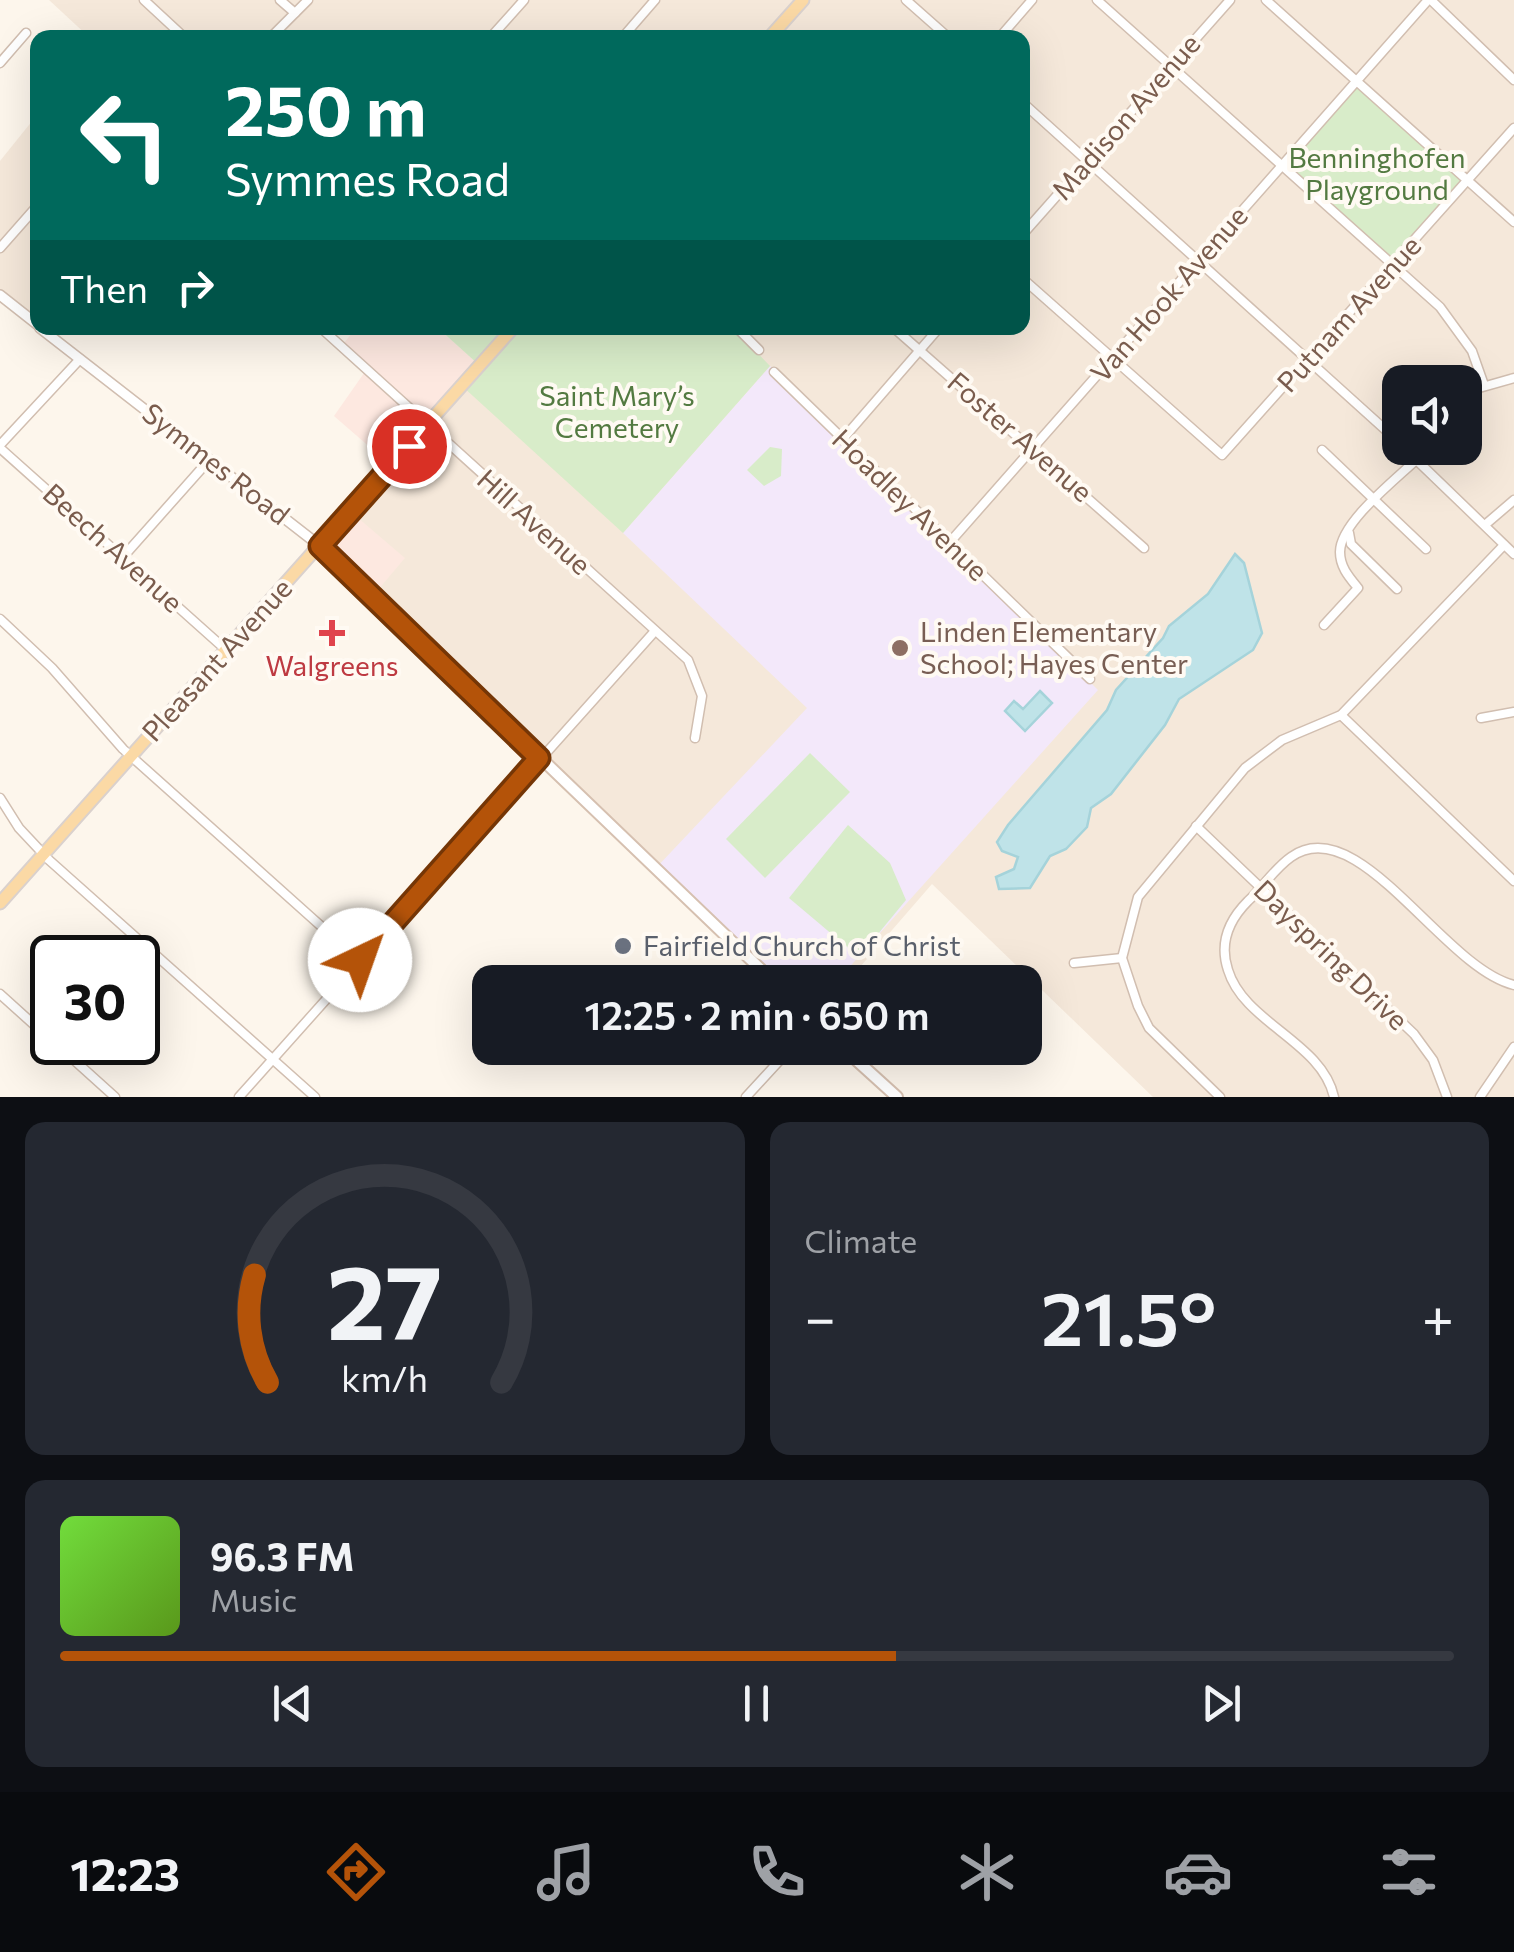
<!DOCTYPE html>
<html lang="en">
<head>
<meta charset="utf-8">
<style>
  :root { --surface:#171b24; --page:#242831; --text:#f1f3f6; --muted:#9ea1a6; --line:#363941; --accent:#b45309 }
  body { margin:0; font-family:Commissioner,sans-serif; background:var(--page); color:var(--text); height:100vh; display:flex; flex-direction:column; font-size:38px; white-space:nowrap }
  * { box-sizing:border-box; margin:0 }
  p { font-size:32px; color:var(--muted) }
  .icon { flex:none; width:55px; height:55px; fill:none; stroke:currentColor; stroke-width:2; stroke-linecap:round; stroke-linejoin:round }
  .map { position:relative; height:1097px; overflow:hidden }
  .details { display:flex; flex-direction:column; gap:25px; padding:25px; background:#0d0f14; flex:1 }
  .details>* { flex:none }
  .banner { position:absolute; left:30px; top:30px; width:1000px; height:305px; border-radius:20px; box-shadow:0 10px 40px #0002; background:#00695c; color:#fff; overflow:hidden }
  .controls { position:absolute; left:1382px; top:365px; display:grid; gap:20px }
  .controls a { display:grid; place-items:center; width:100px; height:100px; border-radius:20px; background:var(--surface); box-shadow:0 10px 40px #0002; font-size:50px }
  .speed { position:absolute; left:30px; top:935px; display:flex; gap:20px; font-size:50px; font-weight:700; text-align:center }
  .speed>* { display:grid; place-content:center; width:130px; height:130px; border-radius:50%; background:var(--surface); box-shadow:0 10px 40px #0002; line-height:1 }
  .speed .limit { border:5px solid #111; border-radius:15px; background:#fff; color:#111 }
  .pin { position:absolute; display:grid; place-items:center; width:85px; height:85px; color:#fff; margin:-42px; border:5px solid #fff; border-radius:50%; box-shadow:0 2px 10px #0007 }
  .me { position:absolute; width:110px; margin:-55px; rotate:42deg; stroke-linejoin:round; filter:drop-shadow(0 0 8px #0008) }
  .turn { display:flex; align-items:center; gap:35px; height:210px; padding:0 30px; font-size:45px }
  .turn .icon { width:130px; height:130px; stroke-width:2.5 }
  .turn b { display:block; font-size:70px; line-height:85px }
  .then { display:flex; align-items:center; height:95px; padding:0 30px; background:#0003; gap:20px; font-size:38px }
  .big { font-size:75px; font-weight:600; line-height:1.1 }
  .details .card { flex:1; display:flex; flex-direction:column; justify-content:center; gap:15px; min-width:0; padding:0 35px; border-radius:20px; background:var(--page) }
  .details .dial { align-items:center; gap:0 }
  .dial svg { height:260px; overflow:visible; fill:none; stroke:var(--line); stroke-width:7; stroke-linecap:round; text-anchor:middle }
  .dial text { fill:var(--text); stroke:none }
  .song { display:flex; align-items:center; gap:30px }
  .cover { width:120px; height:120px; border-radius:15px; background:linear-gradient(135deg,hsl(100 70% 55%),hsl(90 70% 35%)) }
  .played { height:10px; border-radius:5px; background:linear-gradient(90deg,var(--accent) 60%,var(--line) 60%) }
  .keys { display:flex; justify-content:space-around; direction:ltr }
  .heat { display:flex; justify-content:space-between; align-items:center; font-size:55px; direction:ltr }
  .details .tiles { flex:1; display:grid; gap:25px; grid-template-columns:1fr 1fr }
  .card:last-child { grid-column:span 2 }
  .trip { position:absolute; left:472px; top:965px; width:570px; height:100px; border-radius:20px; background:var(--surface); box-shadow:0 10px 40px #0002; font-weight:600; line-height:100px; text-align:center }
  .tabs { display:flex; height:160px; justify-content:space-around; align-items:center; background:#090b0e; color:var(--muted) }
  .tabs .icon { width:70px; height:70px }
  .tabs .active { color:var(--accent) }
  .tabs b { font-size:45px; color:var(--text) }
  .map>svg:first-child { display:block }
</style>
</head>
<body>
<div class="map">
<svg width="1514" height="1097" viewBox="0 0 1514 1097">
  <rect width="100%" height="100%" fill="#fdf6ec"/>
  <g fill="#f5e8da" fill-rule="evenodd">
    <path d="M49,0H1514V1097H1153L932,884L847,982H775L372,597L350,511L513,328H726L733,334L739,328H1022V38H90ZM1400,382H1465V448H1400Z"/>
    <path d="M37,115V310L32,317L0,290V161Z"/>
  </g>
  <g fill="#fde8e0">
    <path d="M356,328H438L476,362L387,462L334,416L369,366L344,343Z"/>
    <path d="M350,511L405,558L372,597L320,546Z"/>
  </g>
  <path fill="#f3e8fa" d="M770,366L1098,690L836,982H774L655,869L807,708L623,533Z"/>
  <g fill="#d8ecc9">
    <path d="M1357,81L1470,179L1394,264L1282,165Z"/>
    <path d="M438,328H726L738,333L770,366L623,533L462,386L479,365Z"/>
    <path d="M770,447L782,449L781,476L764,486L747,470Z"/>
    <path d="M810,753L850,792L765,878L726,839Z"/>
    <path d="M848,825L890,863L906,900L859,957L789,898Z"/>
  </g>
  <g fill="#bfe3e8" stroke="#a5d3da" stroke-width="2.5">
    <path d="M1235,554L1244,563L1262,633L1253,650L1179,699L1165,725L1111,794L1091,808L1087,827L1066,849L1050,856L1030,888L999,889L996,877L1014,869L1018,857L1002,851L997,842L1008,825L1107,710L1116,690L1163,638L1169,626L1208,594Z"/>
    <path d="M1040,691L1052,703L1025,731L1005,711L1014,701L1023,709Z"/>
  </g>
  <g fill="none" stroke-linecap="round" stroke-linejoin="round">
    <defs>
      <g id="minor">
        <path d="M144,0L185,38"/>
        <path d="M280,0L295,13"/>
        <path d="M906,0L949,38"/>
        <path d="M1097,0L1440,307L1472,351L1484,385"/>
        <path d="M1266,0L1514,222"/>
        <path d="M1431,0L1514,80"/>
        <path d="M270,38L308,0"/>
        <path d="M490,38L524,0"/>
        <path d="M622,38L655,0"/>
        <path d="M999,38L1032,0"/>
        <path d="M0,63L26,33"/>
        <path d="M1022,102L1400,443"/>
        <path d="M1022,235L1230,0"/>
        <path d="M0,248L38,205"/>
        <path d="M1022,278L1222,455L1514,128"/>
        <path d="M321,328L688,660L702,696L695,738"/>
        <path d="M742,328L739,330L759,350"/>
        <path d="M894,328L1144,548"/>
        <path d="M774,372L1090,679"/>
        <path d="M1465,392L1514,378"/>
        <path d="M842,440L939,328"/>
        <path d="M0,445L80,359"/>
        <path d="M0,448L225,649"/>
        <path d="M1404,448L1514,554"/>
        <path d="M1322,450L1426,549"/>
        <path d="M1486,524L1514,500"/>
        <path d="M1349,533L1351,544L1397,589"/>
        <path d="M950,542L1428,0"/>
        <path d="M123,557L210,459"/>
        <path d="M0,619L52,668L123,749L360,961"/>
        <path d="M1324,625L1358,588C1349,577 1340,567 1340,552C1340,523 1395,480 1416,460"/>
        <path d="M1341,715L1514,881"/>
        <path d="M1481,718L1514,712"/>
        <path d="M0,798L19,828L49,860L315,1097"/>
        <path d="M1196,826L1414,1034L1433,1060L1447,1097"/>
        <path d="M1074,963L1122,958"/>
        <path d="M0,994L52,1041"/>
        <path d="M54,1042L115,1097"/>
        <path d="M239,1097L655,631"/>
        <path d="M746,1097L791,1048"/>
        <path d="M1220,1097L1149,1028L1138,1006L1122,958L1138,897L1245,768L1282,740L1341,715L1504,545"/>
        <path d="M1334,1097C1322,1042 1244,1023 1228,970C1219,943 1229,920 1248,901C1262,888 1275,868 1291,857C1358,809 1443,968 1514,985"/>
        <path d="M1480,1097L1514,1047"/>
      </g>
      <g id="tertiary">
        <path d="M0,295L38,325"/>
        <path d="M40,328L320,546"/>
      </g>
      <g id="secondary">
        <path d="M320,546L774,982"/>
        <path d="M843,1048L897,1097"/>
      </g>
      <g id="primary">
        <path d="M769,38L803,0"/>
        <path d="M0,903L513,328"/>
      </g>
    </defs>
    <use href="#minor" stroke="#d1beb0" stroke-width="11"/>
    <use href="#tertiary" stroke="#d1beb0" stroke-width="12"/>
    <use href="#secondary" stroke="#d6c0b0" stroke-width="14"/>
    <use href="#primary" stroke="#dad1cd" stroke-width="15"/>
    <use href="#minor" stroke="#fff" stroke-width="8"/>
    <use href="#tertiary" stroke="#fff" stroke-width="9"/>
    <use href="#secondary" stroke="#fff" stroke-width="10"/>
    <use href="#primary" stroke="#fbd9a5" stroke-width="11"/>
  </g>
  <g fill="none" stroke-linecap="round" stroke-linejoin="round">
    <defs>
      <path id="route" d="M360,960L539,758L320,546L409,446"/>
    </defs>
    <use href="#route" stroke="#753606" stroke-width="25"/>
    <use href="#route" stroke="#b45309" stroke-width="18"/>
  </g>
  <path fill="#e0444e" stroke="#fffaf3" stroke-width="4" d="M327 618h10v10h10v10h-10v10h-10v-10h-10v-10h10z"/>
  <circle fill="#8d6e63" stroke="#fffaf3" stroke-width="4" cx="900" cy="648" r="10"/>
  <circle fill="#6b7280" stroke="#fffaf3" stroke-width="4" cx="623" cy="946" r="10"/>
  <g text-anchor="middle" stroke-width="8" stroke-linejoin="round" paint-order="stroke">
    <g font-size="28" fill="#7a5c4d" stroke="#fffaf3">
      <text transform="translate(1126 117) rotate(-49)" y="10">Madison Avenue</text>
      <text transform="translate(1169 294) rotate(-49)" y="10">Van Hook Avenue</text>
      <text transform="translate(1349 314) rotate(-48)" y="10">Putnam Avenue</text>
      <text transform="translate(1020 437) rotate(41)" y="10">Foster Avenue</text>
      <text transform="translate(216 464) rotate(38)" y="10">Symmes Road</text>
      <text transform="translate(910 505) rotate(44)" y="10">Hoadley Avenue</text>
      <text transform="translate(534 522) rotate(42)" y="10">Hill Avenue</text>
      <text transform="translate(113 548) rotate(42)" y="10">Beech Avenue</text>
      <text transform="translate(217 660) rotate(-48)" y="10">Pleasant Avenue</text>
      <text transform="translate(1331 955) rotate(44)" y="10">Dayspring Drive</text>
    </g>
    <g font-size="28" fill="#537a41" stroke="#fffaf3">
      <text x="1377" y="168">Benninghofen<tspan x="1377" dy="32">Playground</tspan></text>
      <text x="617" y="406">Saint Mary’s<tspan x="617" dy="32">Cemetery</tspan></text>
    </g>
    <g font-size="28" fill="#785e54" stroke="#fffaf3" text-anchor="start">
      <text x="920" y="642">Linden Elementary<tspan x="920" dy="32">School; Hayes Center</tspan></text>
    </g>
    <g font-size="28" fill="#be3a42" stroke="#fffaf3">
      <text x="332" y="676">Walgreens</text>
    </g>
    <g font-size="28" fill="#5b616d" stroke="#fffaf3" text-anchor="start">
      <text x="643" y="956">Fairfield Church of Christ</text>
    </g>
  </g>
</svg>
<div class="controls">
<a><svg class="icon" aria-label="sound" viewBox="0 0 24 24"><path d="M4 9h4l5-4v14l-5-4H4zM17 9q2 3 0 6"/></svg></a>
</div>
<div class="speed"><div class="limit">30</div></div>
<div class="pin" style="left:409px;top:446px;background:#d93025"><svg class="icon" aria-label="arrive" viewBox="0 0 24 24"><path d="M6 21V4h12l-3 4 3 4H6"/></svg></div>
<svg class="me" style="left:360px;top:960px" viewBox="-20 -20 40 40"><circle r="19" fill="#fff"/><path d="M0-13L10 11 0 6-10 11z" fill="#b45309"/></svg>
<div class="trip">12:25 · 2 min · 650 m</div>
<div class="banner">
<div class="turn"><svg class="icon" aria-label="left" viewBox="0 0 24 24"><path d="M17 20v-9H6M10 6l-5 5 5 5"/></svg><div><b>250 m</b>Symmes Road</div></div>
<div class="then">Then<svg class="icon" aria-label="right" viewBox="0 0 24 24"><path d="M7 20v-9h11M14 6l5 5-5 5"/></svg></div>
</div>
</div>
<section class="details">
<div class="tiles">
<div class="card dial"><svg viewBox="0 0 100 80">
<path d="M14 69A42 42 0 1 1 86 69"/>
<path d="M14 69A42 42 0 0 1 10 36" stroke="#b45309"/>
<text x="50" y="56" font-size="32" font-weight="700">27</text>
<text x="50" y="72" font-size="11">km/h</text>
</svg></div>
<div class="card"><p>Climate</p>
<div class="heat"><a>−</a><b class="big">21.5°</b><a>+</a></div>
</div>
<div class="card">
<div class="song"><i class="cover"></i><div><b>96.3 FM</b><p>Music</p></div></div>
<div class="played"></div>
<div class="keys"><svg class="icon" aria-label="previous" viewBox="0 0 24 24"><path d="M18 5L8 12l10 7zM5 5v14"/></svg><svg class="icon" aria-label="pause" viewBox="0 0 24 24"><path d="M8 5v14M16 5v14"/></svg><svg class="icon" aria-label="next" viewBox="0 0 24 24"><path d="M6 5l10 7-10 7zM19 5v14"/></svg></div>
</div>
</div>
</section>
<nav class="tabs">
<b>12:23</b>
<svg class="icon active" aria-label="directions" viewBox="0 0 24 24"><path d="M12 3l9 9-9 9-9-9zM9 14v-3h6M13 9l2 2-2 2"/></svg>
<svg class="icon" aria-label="music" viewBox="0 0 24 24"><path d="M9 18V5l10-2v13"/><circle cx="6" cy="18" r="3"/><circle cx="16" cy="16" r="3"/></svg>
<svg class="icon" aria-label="phone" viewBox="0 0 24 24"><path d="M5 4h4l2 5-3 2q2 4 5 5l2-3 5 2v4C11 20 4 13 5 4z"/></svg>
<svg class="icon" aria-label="climate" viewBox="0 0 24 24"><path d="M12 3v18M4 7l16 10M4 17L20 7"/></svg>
<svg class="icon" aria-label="car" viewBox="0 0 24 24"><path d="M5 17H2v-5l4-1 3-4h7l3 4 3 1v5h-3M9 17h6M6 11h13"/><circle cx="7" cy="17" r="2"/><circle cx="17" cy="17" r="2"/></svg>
<svg class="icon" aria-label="filters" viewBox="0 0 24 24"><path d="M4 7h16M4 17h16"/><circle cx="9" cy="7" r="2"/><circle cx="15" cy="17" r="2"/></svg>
</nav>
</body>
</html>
